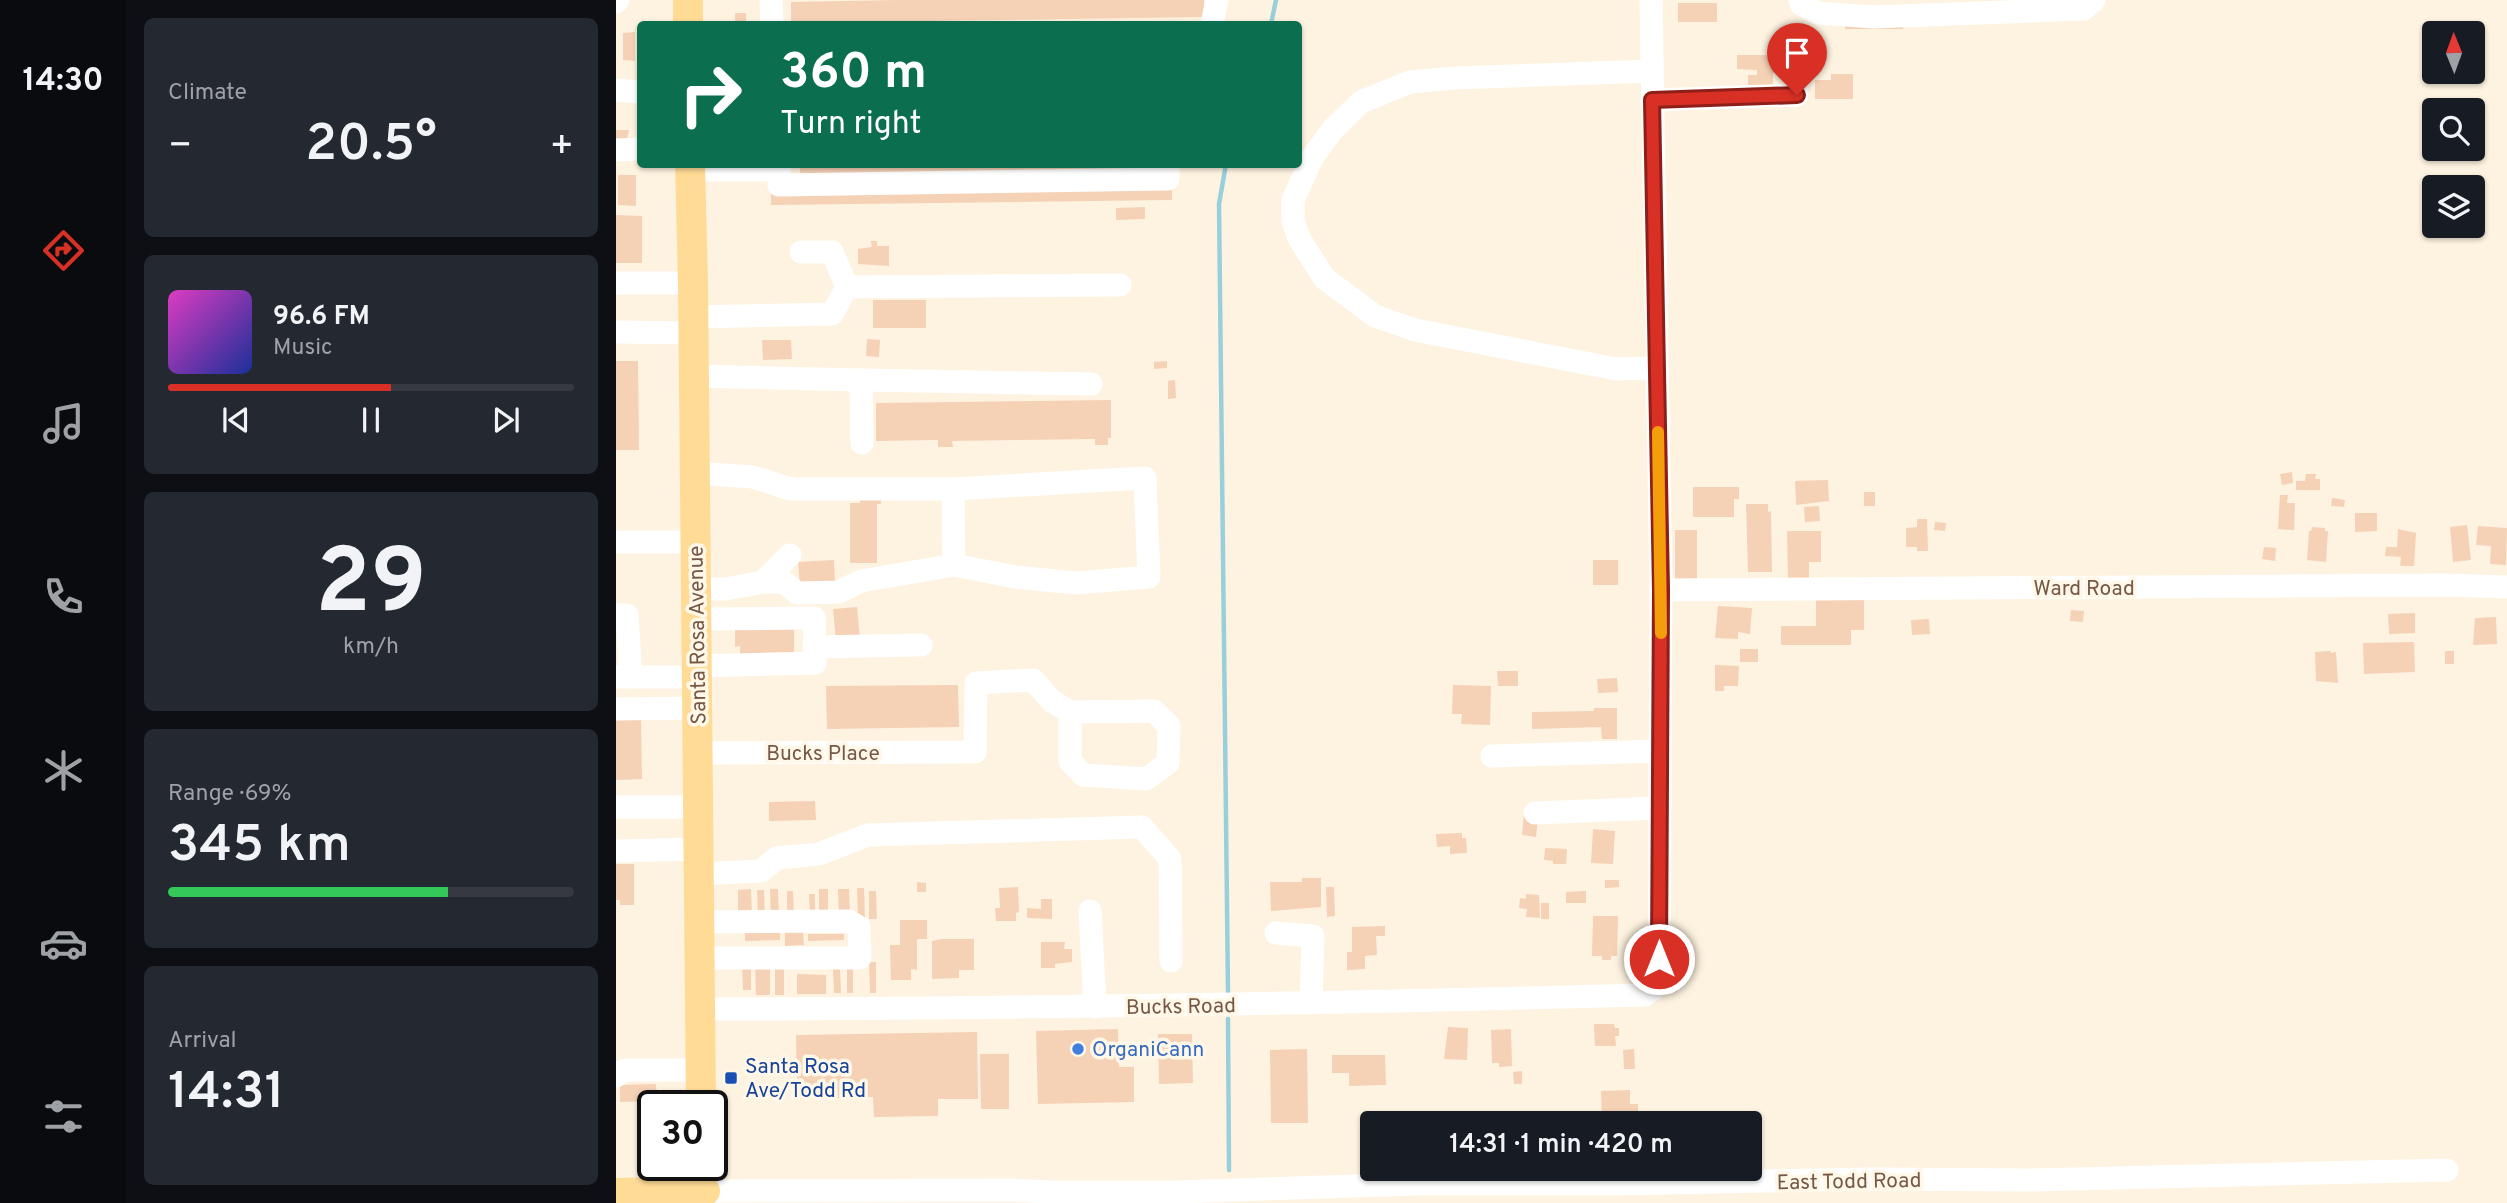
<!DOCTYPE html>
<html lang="en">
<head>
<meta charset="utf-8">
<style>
  :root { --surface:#171b24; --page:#242831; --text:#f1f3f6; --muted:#9ea1a6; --line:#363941; --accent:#d93025 }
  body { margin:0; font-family:Overpass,sans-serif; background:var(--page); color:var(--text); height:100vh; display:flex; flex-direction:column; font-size:26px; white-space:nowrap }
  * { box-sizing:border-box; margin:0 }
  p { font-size:23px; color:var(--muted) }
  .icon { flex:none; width:38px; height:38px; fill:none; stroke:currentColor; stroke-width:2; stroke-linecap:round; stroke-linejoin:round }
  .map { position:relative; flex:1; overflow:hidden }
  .panel { display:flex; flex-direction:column; gap:18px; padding:18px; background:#0d0f14; width:490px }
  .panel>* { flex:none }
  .top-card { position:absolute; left:21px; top:21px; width:665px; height:147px; border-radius:7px; box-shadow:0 2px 5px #0004; background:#0b6e4f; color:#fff; overflow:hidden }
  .needle { width:46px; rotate:359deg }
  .controls { position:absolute; left:1806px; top:21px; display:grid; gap:14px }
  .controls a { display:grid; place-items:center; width:63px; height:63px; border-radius:7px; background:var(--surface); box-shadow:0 2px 5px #0004; font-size:35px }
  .speed { position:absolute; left:21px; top:1090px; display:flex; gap:14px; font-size:35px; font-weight:700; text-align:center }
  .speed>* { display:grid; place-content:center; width:91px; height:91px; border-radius:50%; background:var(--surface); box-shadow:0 2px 5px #0004; line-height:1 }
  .speed .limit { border:4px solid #111; border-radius:10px; background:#fff; color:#111 }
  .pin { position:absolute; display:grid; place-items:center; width:60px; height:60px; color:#fff; margin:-72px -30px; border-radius:50% 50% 50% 0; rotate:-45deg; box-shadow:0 0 7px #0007 }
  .pin .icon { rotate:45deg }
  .me { position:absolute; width:77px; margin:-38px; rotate:0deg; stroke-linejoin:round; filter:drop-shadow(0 0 5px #0008) }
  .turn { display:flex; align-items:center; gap:24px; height:147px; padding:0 28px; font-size:32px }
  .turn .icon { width:91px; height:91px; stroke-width:2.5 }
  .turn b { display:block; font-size:49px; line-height:60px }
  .big { font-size:52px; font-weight:600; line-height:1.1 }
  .panel .widget { flex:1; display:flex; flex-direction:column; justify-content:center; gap:10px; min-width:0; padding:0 24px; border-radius:10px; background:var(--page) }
  .panel .dial { align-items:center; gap:0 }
  .dial b { font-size:91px; line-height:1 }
  .song { display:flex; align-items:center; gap:21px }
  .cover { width:84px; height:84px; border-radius:10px; background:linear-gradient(135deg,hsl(310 70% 55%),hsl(230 70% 35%)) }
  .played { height:7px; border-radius:4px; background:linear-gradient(90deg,var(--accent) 55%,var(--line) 55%) }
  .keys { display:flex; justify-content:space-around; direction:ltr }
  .heat { display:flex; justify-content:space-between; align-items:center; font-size:38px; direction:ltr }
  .charge { height:10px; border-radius:5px; background:linear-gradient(90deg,#34c759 69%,var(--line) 0) }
  .trip { position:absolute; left:744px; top:1111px; width:402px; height:70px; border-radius:7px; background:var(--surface); box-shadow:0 2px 5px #0004; font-weight:600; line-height:70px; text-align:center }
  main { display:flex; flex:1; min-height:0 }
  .dock { display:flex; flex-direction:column; width:126px; justify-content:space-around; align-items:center; background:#090b0e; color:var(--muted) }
  .dock .icon { width:49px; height:49px }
  .dock .selected { color:var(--accent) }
  .dock b { font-size:32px; color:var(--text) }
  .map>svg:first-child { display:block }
</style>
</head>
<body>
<main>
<nav class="dock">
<b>14:30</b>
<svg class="icon selected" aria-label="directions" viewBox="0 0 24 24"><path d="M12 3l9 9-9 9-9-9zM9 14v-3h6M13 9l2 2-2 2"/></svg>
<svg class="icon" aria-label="music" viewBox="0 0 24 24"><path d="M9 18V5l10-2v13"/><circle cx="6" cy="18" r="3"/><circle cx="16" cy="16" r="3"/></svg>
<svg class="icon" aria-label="phone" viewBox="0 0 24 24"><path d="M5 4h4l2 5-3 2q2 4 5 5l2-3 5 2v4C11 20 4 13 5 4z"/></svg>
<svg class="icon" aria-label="climate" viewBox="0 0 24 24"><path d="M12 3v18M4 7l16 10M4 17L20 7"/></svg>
<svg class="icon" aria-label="car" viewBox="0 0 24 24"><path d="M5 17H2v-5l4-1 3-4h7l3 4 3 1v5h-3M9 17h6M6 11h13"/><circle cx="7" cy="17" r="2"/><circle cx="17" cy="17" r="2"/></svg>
<svg class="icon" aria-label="filters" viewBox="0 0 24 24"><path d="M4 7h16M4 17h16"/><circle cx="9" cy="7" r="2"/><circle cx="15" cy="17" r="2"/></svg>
</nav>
<section class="panel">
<div class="widget"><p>Climate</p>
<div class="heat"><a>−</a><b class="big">20.5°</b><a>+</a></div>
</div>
<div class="widget">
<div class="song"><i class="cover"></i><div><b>96.6 FM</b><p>Music</p></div></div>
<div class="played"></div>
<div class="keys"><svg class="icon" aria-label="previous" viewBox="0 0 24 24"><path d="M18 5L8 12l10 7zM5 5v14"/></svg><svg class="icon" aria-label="pause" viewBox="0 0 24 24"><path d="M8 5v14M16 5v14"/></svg><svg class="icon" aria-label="next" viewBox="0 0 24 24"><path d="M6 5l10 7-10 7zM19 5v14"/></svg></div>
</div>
<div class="widget dial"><b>29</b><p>km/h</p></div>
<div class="widget"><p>Range · 69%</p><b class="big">345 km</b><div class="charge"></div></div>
<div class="widget"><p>Arrival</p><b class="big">14:31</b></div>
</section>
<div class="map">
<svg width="1891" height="1203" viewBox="0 0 1891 1203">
  <rect width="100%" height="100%" fill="#fef3e0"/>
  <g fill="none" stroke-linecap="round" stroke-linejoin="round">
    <g stroke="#99cfdb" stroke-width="4.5">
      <path d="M655,24L660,0"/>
      <path d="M610,164L603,204L612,993"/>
      <path d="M612,1019L613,1170"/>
    </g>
  </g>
  <g fill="#f5d1b6">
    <path d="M282,0H588L589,17L175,23V2Z"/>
    <rect x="1062" y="3" width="39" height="19"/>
    <rect x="119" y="13" width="11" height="11"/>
    <rect x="1229" y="23" width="58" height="6"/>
    <path d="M19,32V61L7,60V33Z"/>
    <path d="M1168,42H1195V57L1168,58Z"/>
    <path d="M1121,55H1163V73H1157V91L1132,87V75H1141V70L1121,69Z"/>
    <path d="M1215,74H1237V99H1199V80H1215Z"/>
    <path d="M0,130H13L10,143H0Z"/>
    <path d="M184,164H537V170L184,175Z"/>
    <path d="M2,175H20V206L2,205Z"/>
    <path d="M556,187V200L155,205V192Z"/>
    <path d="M529,207V219L500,220V208Z"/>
    <path d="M0,215L26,216V263H0Z"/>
    <path d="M255,241H261V246H273V266L242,264V249L256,247Z"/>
    <rect x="257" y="300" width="53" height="28"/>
    <path d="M251,339L264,340L263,357L250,356Z"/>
    <path d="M146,340H175L176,359L147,360Z"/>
    <path d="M0,361H22L23,450H0Z"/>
    <path d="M551,361V368L538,369V362Z"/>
    <path d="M559,380L560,398L552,399V381Z"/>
    <path d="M495,400V438H492V445H479V439L336,441L337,447H322V440L260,441V403Z"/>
    <path d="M1676,472L1677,483L1666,485L1664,474Z"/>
    <path d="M1690,474H1700L1699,479H1704V490H1680V481H1689Z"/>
    <path d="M1212,480L1213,501L1180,505L1179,481Z"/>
    <path d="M1077,487H1123V499H1118V517H1077Z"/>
    <rect x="1248" y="492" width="11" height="14"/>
    <path d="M244,495H265V504H261V563H234V503H244Z"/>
    <path d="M1664,495H1672L1671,503H1679L1678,530L1662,529Z"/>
    <path d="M1716,498L1729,500L1728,507L1715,506Z"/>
    <path d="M1130,504H1152V512L1155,511L1156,572H1132Z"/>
    <path d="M1203,506L1204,521L1189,522L1188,507Z"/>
    <path d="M1739,513H1761V531L1739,532Z"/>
    <path d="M1301,519H1311L1312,551H1301V547H1290V528L1301,527Z"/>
    <path d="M1319,522L1330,523L1329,531L1318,530Z"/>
    <path d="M1851,525L1855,560L1837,562L1834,527Z"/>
    <path d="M1862,526L1891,528L1890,565L1874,564L1875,546L1860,545Z"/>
    <path d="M1696,527L1709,528V531H1712L1710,562L1691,560L1693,531H1695Z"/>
    <path d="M1782,529L1800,533L1798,566H1784L1785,557L1769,556L1770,547H1781Z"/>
    <rect x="1059" y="530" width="22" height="49"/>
    <path d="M1171,531H1205V562H1193V579H1172Z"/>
    <path d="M1648,547L1660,548L1659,561L1646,559Z"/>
    <path d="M218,560L219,583L184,585L182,562Z"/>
    <rect x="977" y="560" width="25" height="25"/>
    <path d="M1200,598H1248V630H1235V645H1165V626H1200Z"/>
    <path d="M1102,606L1136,608L1134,634L1122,632V639L1099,638Z"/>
    <path d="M241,607L244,639L220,641L217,609Z"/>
    <path d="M1455,610L1468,611L1467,622L1454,621Z"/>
    <path d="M1799,613V633L1773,634L1772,614Z"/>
    <path d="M1880,617L1881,644L1857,645L1859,618Z"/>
    <path d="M1313,619L1314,634L1296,635L1295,620Z"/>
    <path d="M178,623V654H124V646L119,647V627Z"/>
    <path d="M1798,642L1799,672L1748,674L1747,643Z"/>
    <rect x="1124" y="649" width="18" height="13"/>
    <path d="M1715,651V653L1720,652L1722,683L1700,681L1699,652Z"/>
    <rect x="1829" y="651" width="9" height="13"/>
    <path d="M1099,665L1123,666L1122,686H1108V691H1099Z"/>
    <path d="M881,671H902V686H882Z"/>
    <path d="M1001,678L1002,692L982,693L981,679Z"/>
    <path d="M342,685L343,727L211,729L210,686Z"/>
    <path d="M837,685L875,686L874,725L845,724L846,714H836Z"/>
    <path d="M978,708H1001V739H986L985,727L916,729V712L978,711Z"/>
    <path d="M0,717H25L26,779L0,780Z"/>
    <path d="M199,801L200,820L153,821V802Z"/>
    <path d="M908,813L922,818L920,837L906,835Z"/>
    <path d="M977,829L999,831L997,864L975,863Z"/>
    <path d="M846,833V838H850L851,853L834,854V846L821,847L820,834Z"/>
    <path d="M929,848L951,849L950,864H937V861L928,860Z"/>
    <path d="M0,864H18V905H4V900H0Z"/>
    <path d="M686,878H705V907L655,911L654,882H686Z"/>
    <path d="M989,880H1003V887L989,888Z"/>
    <path d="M301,882L310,883V892H301Z"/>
    <path d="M402,887L403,912L400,913V921H380L379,908H384L383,888Z"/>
    <path d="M710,887H718L719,916L711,917Z"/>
    <path d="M241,888H248L249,917H242Z"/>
    <path d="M135,889L136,918L122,919V890Z"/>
    <path d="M154,889H162L163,917L155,918Z"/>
    <rect x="203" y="889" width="9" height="27"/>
    <path d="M222,889H233L234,916L223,917Z"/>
    <path d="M141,890H148L149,918H142Z"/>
    <path d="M171,891H177L178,916L171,917Z"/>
    <path d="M253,891H260L261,919H253Z"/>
    <path d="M970,891V903H950V892Z"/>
    <path d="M193,894H199V917H194Z"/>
    <path d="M910,894L923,895L924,918L910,917L911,909L903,908L904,898L910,899Z"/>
    <path d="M425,899H436V919L411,918V908L425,909Z"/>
    <rect x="925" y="903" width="8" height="16"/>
    <path d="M977,916H1002L1001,956H995V960H986V956H976Z"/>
    <path d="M284,920H311V939H301V970L295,969V980H275L274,945H284Z"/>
    <path d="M769,926V936H760L761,955L749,956V969L731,970V952H736V927Z"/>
    <path d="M164,932V940L129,941V933Z"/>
    <path d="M169,932H187L188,945L169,946Z"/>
    <path d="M192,934H228V940L192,941Z"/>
    <path d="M326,939H358V970H343V978L316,979V941Z"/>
    <path d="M425,942H449L448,949H456V962L439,964V968H425Z"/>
    <path d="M253,962H260V993H254Z"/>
    <path d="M154,965V995H140L139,966Z"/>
    <path d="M126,966H135V990H127Z"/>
    <path d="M237,966V993H231V967Z"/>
    <rect x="159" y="967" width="9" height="28"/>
    <path d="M217,968H224L225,993H218Z"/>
    <path d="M181,974L210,975V994H181Z"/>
    <path d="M978,1024H998L999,1028H1003V1036H999L1000,1046H979Z"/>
    <path d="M832,1027L852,1028L851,1060L828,1059Z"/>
    <path d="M502,1029L503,1067H518V1102L422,1104L420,1031Z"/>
    <path d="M895,1029L896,1066L883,1067V1063H876L875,1030Z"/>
    <path d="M361,1032L362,1099H322V1116L258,1117L257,1097L181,1099L180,1035Z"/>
    <path d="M542,1034H576L577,1083L543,1084Z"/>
    <path d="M691,1049L692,1123H655L654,1050Z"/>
    <path d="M1018,1049L1019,1069H1008L1007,1050Z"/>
    <path d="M364,1054H393V1109H365Z"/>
    <path d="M716,1055H769L770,1085L733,1086V1073H716Z"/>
    <path d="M906,1071V1084H898L897,1072Z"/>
    <path d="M40,1084L41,1101L4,1102V1085Z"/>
    <path d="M1014,1090V1104H1022V1115L986,1116L985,1091Z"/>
  </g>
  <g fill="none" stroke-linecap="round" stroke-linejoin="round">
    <g stroke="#fff" stroke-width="23">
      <path d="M155,0L156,24"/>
      <path d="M1184,0L1185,4L1202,13L1257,17L1468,9L1478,0"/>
      <path d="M0,2L2,0"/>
      <path d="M596,24L601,0"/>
      <path d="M1036,71L838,78L794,82L745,102L717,129L696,158L677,200V221L683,238L708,278L759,316L799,330L1000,369L1041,368"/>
      <path d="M0,90L24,92"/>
      <path d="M1036,100L1181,95L1178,70"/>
      <path d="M0,150L24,149"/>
      <path d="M163,164V185L552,179V164"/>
      <path d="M74,170H163"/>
      <path d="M185,252H216L231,287"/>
      <path d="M0,283H77"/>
      <path d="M78,317L216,314L231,287L504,285"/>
      <path d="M0,332L78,333"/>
      <path d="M78,376L245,380L246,443"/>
      <path d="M245,380L475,384"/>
      <path d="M79,473L137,477L174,489H337L529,478L533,577L460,583L399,577L338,565L337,489"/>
      <path d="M0,542H80"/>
      <path d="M147,582L174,555"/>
      <path d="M80,589H109L147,582H168L181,593L223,592L245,581L338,565"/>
      <path d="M1045,590L1828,585L1891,587"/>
      <path d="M0,615H11L15,677"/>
      <path d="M81,619L198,618L199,663L81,666"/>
      <path d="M198,647L305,645"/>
      <path d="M0,677H81"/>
      <path d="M0,709L81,708"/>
      <path d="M82,753L359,752L360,683L417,680L436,701L454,712L538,711L553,726L552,763L530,779L467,775L454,761V712"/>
      <path d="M876,756L1044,751"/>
      <path d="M0,807H82"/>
      <path d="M919,813L1044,808"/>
      <path d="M0,851L82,849"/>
      <path d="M82,874L145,871L161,858L203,854L252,835L526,827L554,859L555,961"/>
      <path d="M474,911L479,1007"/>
      <path d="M83,922L233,921L243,927L244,958H83"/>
      <path d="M660,933L697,936L695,1003"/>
      <path d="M83,1009C398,1009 713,1003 1029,995L1043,984L1045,590L1035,0"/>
      <path d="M0,1076L8,1070H84"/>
      <path d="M89,1191L395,1190L435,1192H560L800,1184H999L1257,1179L1414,1180L1831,1170"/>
    </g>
    <g stroke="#ffdb96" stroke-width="30">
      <path d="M72,0V24"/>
      <path d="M74,164L77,283L85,1106"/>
      <path d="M0,1193L89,1191"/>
    </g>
  </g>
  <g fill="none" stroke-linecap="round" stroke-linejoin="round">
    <defs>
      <path id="route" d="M1043,959L1045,590L1036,100L1181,95"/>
    </defs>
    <use href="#route" stroke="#8d1f18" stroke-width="18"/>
    <use href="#route" stroke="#d93025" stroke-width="12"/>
    <path stroke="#f59e0b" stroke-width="12" d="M1042,432L1045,633"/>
  </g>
  <circle fill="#3f7fe0" stroke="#fff7e8" stroke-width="2.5" cx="462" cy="1049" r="7"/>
  <rect fill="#1a4fb4" stroke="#fff7e8" stroke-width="2.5" x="108" y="1071" width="14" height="14" rx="3.5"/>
  <g text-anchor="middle" stroke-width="7" stroke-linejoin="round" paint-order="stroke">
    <g font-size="21" fill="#765846" stroke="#fff7e8">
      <text x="1468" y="595">Ward Road</text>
      <text transform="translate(81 635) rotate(-91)" y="7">Santa Rosa Avenue</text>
      <text x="207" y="760">Bucks Place</text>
      <text transform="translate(565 1006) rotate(-1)" y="7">Bucks Road</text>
      <text transform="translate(1233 1181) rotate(-1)" y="7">East Todd Road</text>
    </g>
    <g font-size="21" fill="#366cbe" stroke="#fff7e8" text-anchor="start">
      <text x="476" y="1056">OrganiCann</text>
    </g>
    <g font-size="21" fill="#164399" stroke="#fff7e8" text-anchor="start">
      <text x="129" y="1073">Santa Rosa<tspan x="129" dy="24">Ave/Todd Rd</tspan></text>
    </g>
  </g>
</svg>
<div class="controls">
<a><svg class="needle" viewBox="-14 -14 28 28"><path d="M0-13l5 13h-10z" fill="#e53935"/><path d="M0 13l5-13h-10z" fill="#9ea1a6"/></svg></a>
<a><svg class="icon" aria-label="search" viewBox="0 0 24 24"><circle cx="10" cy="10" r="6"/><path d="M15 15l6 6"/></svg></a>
<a><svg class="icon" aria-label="layers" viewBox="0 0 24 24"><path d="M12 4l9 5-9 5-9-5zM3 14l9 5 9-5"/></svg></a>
</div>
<div class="speed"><div class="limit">30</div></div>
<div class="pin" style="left:1181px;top:95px;background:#d93025"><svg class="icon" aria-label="arrive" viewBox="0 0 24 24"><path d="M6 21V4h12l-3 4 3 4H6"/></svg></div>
<svg class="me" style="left:1043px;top:959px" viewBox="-20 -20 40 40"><circle r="17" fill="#d93025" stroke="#fff" stroke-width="3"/><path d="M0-11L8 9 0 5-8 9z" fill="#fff"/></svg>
<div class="trip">14:31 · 1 min · 420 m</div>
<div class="top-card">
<div class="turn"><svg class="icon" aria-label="right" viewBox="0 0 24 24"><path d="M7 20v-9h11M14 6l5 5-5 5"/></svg><div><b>360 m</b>Turn right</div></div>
</div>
</div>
</main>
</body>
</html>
